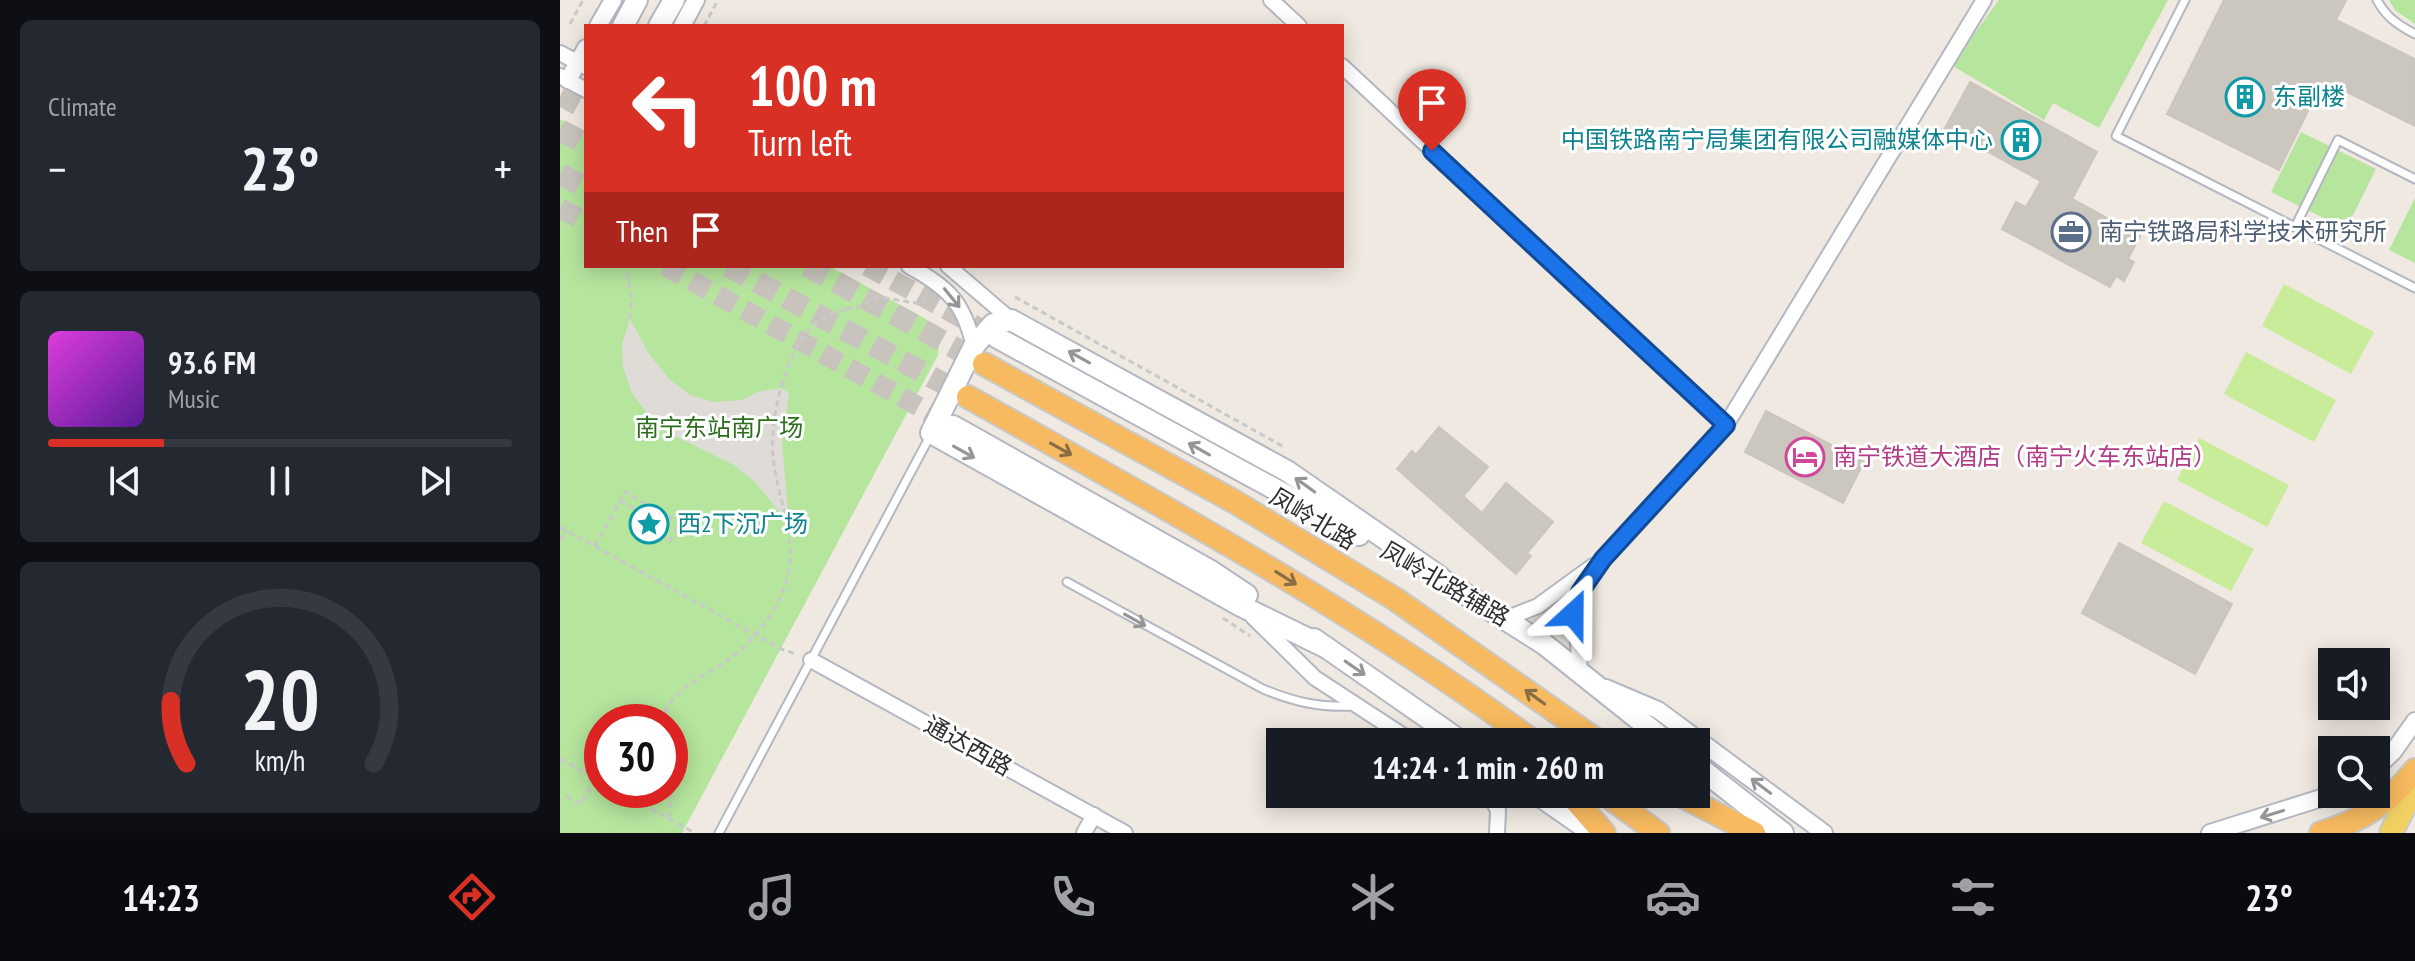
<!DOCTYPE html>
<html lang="en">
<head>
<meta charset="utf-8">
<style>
  :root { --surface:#171b24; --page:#242831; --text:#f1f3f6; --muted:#9ea1a6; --line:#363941; --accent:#d93025 }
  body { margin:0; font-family:"PT Sans Narrow","Noto Sans SC",sans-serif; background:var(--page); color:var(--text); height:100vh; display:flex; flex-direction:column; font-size:30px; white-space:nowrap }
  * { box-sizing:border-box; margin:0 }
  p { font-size:26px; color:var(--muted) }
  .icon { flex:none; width:44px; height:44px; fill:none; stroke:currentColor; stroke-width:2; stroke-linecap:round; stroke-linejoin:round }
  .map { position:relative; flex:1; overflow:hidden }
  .side { display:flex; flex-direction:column; gap:20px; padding:20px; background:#0d0f14; width:560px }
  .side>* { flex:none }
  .hud { position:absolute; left:24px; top:24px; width:760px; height:244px; border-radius:0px; box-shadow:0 4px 20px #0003; background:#d93025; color:#fff; overflow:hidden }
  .controls { position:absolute; left:1758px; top:648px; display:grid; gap:16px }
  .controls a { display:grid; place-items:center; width:72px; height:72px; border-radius:0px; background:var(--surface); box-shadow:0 4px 20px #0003; font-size:40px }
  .speed { position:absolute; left:24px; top:704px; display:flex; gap:16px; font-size:40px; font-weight:700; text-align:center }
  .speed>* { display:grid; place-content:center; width:104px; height:104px; border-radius:50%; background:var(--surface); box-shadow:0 4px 20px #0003; line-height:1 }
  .speed .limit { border:12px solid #d22; background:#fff; color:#111 }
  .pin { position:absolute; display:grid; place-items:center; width:68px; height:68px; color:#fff; margin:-82px -34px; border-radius:50% 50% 50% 0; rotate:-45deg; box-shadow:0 0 8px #0007 }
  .pin .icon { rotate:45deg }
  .me { position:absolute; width:88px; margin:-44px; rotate:24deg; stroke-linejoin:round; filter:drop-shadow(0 0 6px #0008) }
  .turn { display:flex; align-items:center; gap:28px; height:168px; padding:0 32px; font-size:36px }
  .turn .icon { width:104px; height:104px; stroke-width:2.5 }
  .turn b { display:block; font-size:56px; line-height:68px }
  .then { display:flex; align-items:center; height:76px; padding:0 32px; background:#0003; gap:16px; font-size:30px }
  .big { font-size:60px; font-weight:700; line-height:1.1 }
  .side .tile { flex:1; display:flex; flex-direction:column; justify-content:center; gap:12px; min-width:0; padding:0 28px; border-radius:12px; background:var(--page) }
  .side .dial { align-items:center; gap:0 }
  .dial svg { height:208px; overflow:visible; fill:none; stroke:var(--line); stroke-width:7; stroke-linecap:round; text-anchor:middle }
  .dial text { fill:var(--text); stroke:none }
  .song { display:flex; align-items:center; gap:24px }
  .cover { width:96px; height:96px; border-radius:12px; background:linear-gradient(135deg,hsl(300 70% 55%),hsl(270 70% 35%)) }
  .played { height:8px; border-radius:4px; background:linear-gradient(90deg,var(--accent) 25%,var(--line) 25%) }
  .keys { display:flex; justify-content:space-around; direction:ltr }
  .heat { display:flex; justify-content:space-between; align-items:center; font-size:44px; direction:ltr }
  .trip { position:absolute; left:706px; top:728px; width:444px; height:80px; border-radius:0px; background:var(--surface); box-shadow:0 4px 20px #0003; font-weight:700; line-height:80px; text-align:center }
  .dock { display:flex; height:128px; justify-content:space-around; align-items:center; background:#090b0e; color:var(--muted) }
  .dock .icon { width:56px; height:56px }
  .dock .on { color:var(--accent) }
  .dock b { font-size:36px; color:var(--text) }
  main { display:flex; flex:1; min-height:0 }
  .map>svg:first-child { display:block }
</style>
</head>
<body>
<main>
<section class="side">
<div class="tile"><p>Climate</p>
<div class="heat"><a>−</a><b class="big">23°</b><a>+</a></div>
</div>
<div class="tile">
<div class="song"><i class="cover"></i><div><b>93.6 FM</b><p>Music</p></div></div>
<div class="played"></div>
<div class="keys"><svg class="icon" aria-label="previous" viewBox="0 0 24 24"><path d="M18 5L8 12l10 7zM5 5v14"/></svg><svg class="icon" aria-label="pause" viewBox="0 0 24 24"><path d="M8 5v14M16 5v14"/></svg><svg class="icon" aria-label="next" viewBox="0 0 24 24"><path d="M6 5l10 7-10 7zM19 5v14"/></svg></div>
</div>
<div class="tile dial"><svg viewBox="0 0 100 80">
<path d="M14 69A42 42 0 1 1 86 69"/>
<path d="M14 69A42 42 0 0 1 8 45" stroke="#d93025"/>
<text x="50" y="56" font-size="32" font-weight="700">20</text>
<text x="50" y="72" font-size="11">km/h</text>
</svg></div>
</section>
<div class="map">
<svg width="1855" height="833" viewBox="0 0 1855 833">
  <rect width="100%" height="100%" fill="#efe9e1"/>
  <g fill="#b6e59e" fill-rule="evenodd">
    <path d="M1439,0H1608L1539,128L1493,103L1484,120L1391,65Z"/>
    <path d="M1829,0H1855V24L1835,10Z"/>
    <path d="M0,119L26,133V266H269L366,319C377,330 380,339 378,355L122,833H0ZM42,722H110V790H42Z"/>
    <path d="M1741,132L1816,169L1786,229L1711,192Z"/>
    <path d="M1855,198V263L1829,250Z"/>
  </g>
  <g fill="#c9ec9a">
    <path d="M1724,284L1814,332L1791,374L1702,326Z"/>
    <path d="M1686,352L1776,400L1754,442L1664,394Z"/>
    <path d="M1639,438L1729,485L1707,527L1617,480Z"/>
    <path d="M1604,501L1694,549L1671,591L1581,543Z"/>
  </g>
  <path fill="#dfdcd8" d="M70,319L89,354L109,379L130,395L153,402L182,400L198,392L221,388L229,393L222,441L229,524L196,483L174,465L107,432L89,416L72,393L63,367L62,344Z"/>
  <g fill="#cbc7bf" stroke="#cbc5ba" stroke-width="2">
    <path d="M1664,0H1786L1776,20L1855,59V126L1763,80L1719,170L1607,114Z"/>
    <path d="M1410,82L1537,152L1512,199L1580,236L1568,259L1574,262L1564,281L1556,276L1550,287L1442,229L1456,202L1466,207L1481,181L1385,128Z"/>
    <path d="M1206,411L1304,462L1283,503L1185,452Z"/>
    <path d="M879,427L928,467L903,496L922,513L946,483L993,522L967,553L971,556L956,574L837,469L852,451L856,455Z"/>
    <path d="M1559,543L1672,604L1635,674L1522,613Z"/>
  </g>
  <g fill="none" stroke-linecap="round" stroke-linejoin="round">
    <g stroke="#c8c4bd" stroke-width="20" stroke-dasharray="20 10" stroke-linecap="butt">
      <path d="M0,96L26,110"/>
      <path d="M0,208L26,222"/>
      <path d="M105,266L392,425"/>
      <path d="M307,266L418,327"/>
    </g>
    <g stroke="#c8c4bd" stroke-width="22" stroke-dasharray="22 11" stroke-linecap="butt">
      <path d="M0,130L26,144"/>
      <path d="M0,174L26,188"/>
      <path d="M168,266L408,397"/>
      <path d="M247,266L424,364"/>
    </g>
    <defs>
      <g id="service">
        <path d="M1625,0L1556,136L1855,288"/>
        <path d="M1817,0C1826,17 1838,25 1855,34"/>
        <path d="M1735,227L1778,140L1855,179"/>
        <path d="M507,582L703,689C734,702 761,708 794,706"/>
        <path d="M159,833L370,436"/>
      </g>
      <g id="minor">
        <path d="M711,0L739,26"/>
        <path d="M0,53L26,67"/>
        <path d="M782,66L1166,425"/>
        <path d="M0,76L26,90"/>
        <path d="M349,266C389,288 403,302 414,346"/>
        <path d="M388,266L451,320"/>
        <path d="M693,617L755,678L853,742"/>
        <path d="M945,619L978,606L1033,566"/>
        <path d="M251,660L565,833"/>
        <path d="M1020,673L1018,643L1013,614L1020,592L1043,559L1166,425L1424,0"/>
        <path d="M929,794L938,810L937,833"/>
        <path d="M524,833L534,815"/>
      </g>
      <g id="tertiary">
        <path d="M38,26L53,0"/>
        <path d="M122,26L136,0"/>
        <path d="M8,80L26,48"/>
        <path d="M1046,688L1098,710L1264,833"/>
        <path d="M1816,768L1833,752L1855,721"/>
        <path d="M1650,833L1774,794"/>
      </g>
      <g id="secondary">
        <path d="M63,26L77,0"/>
        <path d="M99,26L114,0"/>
        <path d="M436,337L799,535"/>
        <path d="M393,426L651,571L687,595"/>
        <path d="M867,570L984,644L1107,742"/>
        <path d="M754,639L902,742"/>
        <path d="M765,647L681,606L371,433L414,346L433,324L451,320L727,471L879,576"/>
        <path d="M1136,765L1223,833"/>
        <path d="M977,794L1033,833"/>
      </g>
      <path id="primary" d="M1831,833L1855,786"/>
      <g id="trunk">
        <path d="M424,364L675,502L835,599L1039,742"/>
        <path d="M408,397C601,505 796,611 974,742"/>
        <path d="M1010,794L1044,833"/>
        <path d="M1045,794L1098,833"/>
        <path d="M1118,794L1194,833"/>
        <path d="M1761,833C1801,821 1829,803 1855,770"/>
      </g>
    </defs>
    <use href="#service" stroke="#b4b7c1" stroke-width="11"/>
    <use href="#minor" stroke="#b4b7c1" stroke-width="18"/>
    <use href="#tertiary" stroke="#b4b7c1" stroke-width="20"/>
    <use href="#secondary" stroke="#b4b7c1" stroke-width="24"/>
    <use href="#primary" stroke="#c9c9c9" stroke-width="26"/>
    <use href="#trunk" stroke="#c9c9c9" stroke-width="26"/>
    <g stroke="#c9c9c9" stroke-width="3" stroke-dasharray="6 4" stroke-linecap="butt">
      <path d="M10,24L23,0"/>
      <path d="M144,26L158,0"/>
      <path d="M67,273L71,296L70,319"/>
      <path d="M455,297L724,447"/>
      <path d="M286,309L295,308L319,297L362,304L367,297"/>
      <path d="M60,501L108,526"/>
      <path d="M0,527L221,649L236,654"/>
      <path d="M0,541L6,530"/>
      <path d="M35,546L65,492L120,523L110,541L70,519"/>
      <path d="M663,618L690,636"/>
      <path d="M0,759L42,782"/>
      <path d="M110,762C115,782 109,799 110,819"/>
      <path d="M56,790L135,833"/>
      <path d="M6,796L21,804L35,779"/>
    </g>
    <use href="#service" stroke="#fff" stroke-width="7"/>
    <use href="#minor" stroke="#fff" stroke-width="14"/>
    <use href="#tertiary" stroke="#fff" stroke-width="16"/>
    <use href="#secondary" stroke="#fff" stroke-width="20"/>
    <use href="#primary" stroke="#f2d163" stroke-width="22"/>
    <use href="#trunk" stroke="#f8ba60" stroke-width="22"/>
    <path stroke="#c9c9c9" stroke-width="3" stroke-dasharray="6 4" stroke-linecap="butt" d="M103,722C106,687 154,674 177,653C199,634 220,607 227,578C238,535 217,498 213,457C209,417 227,340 263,318C269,314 278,312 286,309"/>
  </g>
  <defs><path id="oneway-shaft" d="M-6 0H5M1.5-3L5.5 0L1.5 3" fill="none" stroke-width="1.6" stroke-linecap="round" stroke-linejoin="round" transform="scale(2)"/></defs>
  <g stroke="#969696">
    <use href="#oneway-shaft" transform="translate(392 298) rotate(51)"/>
    <use href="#oneway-shaft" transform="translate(519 357) rotate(-151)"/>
    <use href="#oneway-shaft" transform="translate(639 449) rotate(-151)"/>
    <use href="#oneway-shaft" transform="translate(404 452) rotate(29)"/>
    <use href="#oneway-shaft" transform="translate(745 485) rotate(-144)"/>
    <use href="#oneway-shaft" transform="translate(575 620) rotate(29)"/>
    <use href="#oneway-shaft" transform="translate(795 668) rotate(35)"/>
    <use href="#oneway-shaft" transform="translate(1201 786) rotate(-143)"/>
    <use href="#oneway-shaft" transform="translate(1712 814) rotate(163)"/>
  </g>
  <g stroke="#896d44">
    <use href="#oneway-shaft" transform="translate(501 449) rotate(29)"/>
    <use href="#oneway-shaft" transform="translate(726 578) rotate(32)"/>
    <use href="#oneway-shaft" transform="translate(975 697) rotate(-144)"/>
  </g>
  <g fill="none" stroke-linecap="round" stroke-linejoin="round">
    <defs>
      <path id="route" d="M872,151L1166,425L1043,559L1020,592L1013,614"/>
    </defs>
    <use href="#route" stroke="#114b97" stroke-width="20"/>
    <use href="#route" stroke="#1a73e8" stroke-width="14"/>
  </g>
  <defs>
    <symbol id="building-ring" viewBox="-11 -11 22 22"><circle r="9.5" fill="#fff" stroke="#0f9aa8" stroke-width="1.5"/><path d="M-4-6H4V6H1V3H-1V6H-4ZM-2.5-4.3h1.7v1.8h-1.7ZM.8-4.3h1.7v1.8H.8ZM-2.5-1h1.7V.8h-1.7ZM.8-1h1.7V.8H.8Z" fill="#0f9aa8"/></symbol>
    <symbol id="office-ring" viewBox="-11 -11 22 22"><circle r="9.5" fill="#fff" stroke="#5c6f8a" stroke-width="1.5"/><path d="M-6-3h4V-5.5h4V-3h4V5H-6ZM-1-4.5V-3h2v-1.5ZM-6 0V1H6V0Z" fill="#5c6f8a"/></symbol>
    <symbol id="hotel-ring" viewBox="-11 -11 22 22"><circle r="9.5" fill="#fff" stroke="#d1479c" stroke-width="1.5"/><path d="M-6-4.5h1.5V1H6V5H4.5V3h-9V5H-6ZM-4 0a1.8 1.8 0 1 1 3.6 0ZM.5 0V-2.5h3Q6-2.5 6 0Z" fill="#d1479c"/></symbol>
    <symbol id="sight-ring" viewBox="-11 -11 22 22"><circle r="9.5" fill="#fff" stroke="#0f9aa8" stroke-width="1.5"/><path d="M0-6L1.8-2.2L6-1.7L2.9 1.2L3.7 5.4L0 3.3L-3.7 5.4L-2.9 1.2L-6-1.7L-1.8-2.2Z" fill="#0f9aa8"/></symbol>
  </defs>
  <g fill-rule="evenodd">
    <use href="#building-ring" x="1663" y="75" width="44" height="44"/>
    <use href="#building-ring" x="1439" y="118" width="44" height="44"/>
    <use href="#office-ring" x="1489" y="210" width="44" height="44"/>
    <use href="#hotel-ring" x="1223" y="435" width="44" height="44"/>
    <use href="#sight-ring" x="67" y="502" width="44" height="44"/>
  </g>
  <g text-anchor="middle" stroke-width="6" stroke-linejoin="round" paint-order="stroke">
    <g font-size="24" fill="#0d838f" stroke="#fff" text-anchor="start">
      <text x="1713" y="105">东副楼</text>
      <text x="1433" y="148" text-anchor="end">中国铁路南宁局集团有限公司融媒体中心</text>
      <text x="117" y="532">西2下沉广场</text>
    </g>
    <g font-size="24" fill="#4e5e75" stroke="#fff" text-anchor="start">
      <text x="1539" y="240">南宁铁路局科学技术研究所</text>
    </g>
    <g font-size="24" fill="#2c6e1b" stroke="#fff">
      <text x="159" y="436">南宁东站南广场</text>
    </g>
    <g font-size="24" fill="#b23c85" stroke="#fff" text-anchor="start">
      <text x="1273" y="465">南宁铁道大酒店（南宁火车东站店）</text>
    </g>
    <g font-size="24" fill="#2e2e2e" stroke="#fff">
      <text transform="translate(753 519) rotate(31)" y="8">凤岭北路</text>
      <text transform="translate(885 584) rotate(30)" y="8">凤岭北路辅路</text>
      <text transform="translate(408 746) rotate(29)" y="8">通达西路</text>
    </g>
  </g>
</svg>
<div class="controls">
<a><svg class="icon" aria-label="sound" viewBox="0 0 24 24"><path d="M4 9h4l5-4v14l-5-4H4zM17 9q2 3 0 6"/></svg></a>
<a><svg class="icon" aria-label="search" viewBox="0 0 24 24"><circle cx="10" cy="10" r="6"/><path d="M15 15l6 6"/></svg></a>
</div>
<div class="speed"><div class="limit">30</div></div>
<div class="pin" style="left:872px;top:151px;background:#d93025"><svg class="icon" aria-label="arrive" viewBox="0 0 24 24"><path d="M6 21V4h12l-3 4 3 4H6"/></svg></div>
<svg class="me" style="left:1013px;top:614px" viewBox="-20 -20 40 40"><path d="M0-17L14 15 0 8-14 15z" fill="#1a73e8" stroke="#fff" stroke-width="4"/></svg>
<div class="trip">14:24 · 1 min · 260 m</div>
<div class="hud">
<div class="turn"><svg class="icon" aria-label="left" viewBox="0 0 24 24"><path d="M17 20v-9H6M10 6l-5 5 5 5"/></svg><div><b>100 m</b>Turn left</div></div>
<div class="then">Then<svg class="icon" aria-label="arrive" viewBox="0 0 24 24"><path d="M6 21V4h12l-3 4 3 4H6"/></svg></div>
</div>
</div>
</main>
<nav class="dock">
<b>14:23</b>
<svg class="icon on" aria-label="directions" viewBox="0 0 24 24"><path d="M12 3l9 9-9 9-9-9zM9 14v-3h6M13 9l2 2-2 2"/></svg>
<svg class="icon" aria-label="music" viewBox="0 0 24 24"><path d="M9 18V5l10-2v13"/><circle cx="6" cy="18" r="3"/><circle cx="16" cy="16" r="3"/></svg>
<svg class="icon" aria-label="phone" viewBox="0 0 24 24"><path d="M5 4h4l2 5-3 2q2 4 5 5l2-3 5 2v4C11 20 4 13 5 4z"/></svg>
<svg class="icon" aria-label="climate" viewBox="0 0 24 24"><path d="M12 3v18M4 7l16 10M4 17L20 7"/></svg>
<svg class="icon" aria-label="car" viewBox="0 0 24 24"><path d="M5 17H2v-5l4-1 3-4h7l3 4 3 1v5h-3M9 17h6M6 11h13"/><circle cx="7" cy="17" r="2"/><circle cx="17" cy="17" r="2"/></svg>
<svg class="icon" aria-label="filters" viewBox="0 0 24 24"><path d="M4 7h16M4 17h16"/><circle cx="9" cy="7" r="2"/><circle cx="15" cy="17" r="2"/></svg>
<b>23°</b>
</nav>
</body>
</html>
